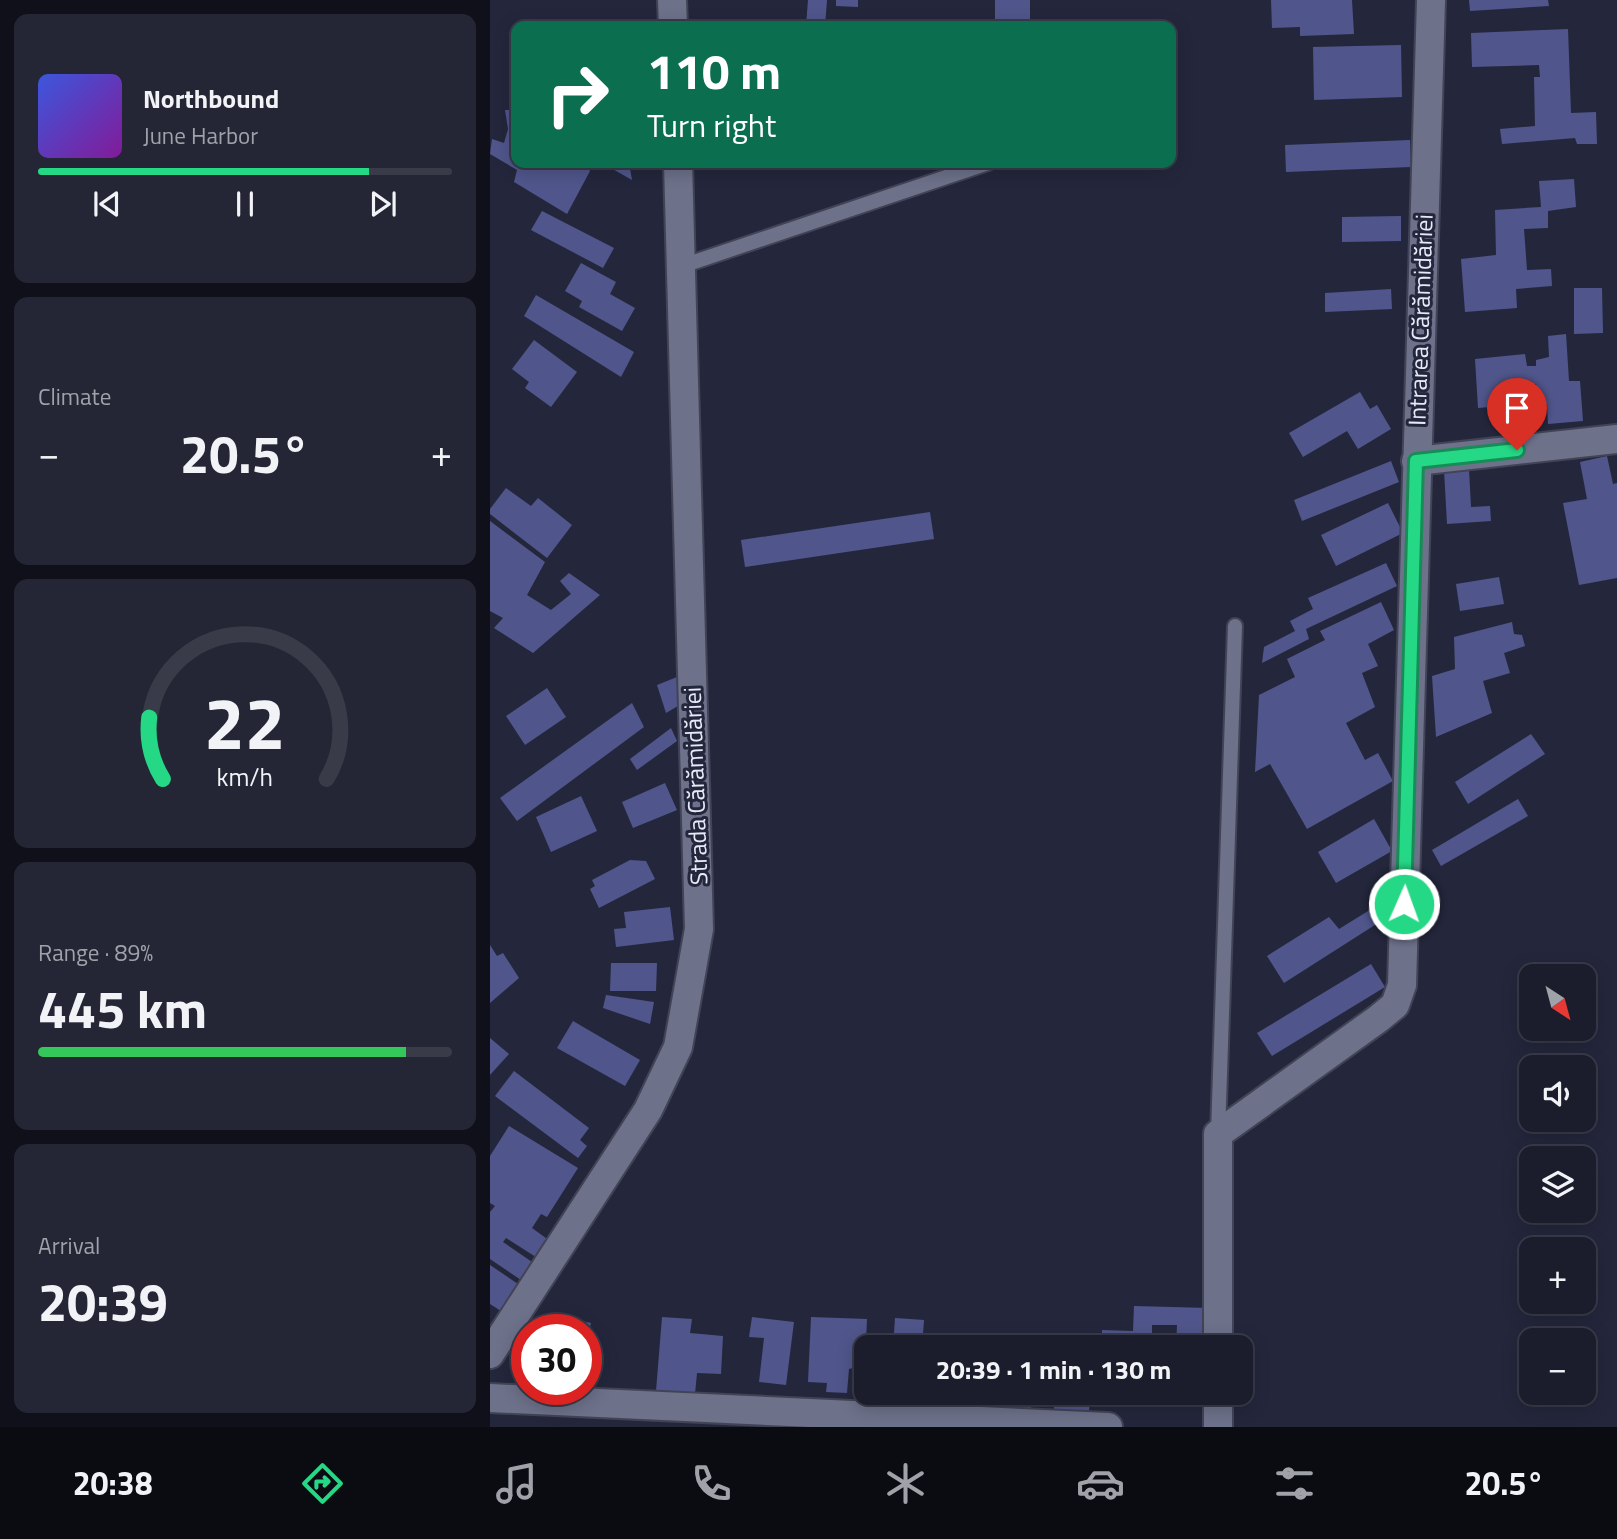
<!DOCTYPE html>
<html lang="en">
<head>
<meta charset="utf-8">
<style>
  :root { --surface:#1b1d2d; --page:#242635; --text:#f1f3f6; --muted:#a0a2aa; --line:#393b49; --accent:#25d886 }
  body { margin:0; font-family:"Titillium Web",sans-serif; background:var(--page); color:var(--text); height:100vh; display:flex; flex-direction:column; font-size:26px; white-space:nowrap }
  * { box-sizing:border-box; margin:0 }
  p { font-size:23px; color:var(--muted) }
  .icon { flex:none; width:38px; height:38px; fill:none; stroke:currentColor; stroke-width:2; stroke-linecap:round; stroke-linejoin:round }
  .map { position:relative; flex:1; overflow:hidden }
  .sheet { display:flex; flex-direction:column; gap:14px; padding:14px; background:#0f1019; width:490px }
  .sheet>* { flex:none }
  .banner { position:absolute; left:21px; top:21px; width:665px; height:147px; border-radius:14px; box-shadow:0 4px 18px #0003,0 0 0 2px var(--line); background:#0b6e4f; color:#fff; overflow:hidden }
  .needle { width:46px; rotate:144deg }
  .fabs { position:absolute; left:1029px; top:964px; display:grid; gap:14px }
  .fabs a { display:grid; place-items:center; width:77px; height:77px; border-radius:14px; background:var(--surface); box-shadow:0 4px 18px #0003,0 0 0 2px var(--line); font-size:35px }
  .speed { position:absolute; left:21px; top:1314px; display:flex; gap:14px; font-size:35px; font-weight:700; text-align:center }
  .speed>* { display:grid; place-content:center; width:91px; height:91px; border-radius:50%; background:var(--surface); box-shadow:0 4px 18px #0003,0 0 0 2px var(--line); line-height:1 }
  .speed .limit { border:10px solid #d22; background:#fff; color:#111 }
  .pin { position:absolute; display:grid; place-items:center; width:60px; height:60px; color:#fff; margin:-72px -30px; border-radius:50% 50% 50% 0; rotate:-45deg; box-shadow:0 0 7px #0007 }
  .pin .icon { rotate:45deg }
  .me { position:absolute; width:77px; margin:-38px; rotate:2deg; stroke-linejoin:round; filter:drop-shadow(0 0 5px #0008) }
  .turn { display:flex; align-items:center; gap:24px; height:147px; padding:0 21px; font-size:32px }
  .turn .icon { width:91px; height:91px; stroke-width:2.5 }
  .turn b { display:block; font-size:49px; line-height:60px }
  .big { font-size:52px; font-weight:700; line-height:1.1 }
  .sheet .tile { flex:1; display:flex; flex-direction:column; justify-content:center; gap:10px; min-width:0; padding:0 24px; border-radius:14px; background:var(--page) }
  .sheet .dial { align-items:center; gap:0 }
  .dial svg { height:182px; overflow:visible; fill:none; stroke:var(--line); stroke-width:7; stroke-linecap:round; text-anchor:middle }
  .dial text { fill:var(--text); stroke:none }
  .song { display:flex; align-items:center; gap:21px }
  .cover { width:84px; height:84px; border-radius:10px; background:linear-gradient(135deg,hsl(230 70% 55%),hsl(290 70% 35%)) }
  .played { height:7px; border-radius:4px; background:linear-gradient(90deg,var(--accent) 80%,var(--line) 80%) }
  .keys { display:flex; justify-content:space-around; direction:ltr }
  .heat { display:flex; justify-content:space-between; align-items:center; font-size:38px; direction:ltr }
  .charge { height:10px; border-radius:5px; background:linear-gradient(90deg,#34c759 89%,var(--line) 0) }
  .trip { position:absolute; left:364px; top:1335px; width:399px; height:70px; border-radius:14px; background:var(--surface); box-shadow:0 4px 18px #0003,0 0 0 2px var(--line); font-weight:700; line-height:70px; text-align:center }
  .dock { display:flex; height:112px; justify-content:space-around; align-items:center; background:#0b0c12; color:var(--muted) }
  .dock .icon { width:49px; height:49px }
  .dock .active { color:var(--accent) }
  .dock b { font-size:32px; color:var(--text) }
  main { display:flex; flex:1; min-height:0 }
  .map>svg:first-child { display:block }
</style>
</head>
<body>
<main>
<section class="sheet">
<div class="tile">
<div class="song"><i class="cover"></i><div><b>Northbound</b><p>June Harbor</p></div></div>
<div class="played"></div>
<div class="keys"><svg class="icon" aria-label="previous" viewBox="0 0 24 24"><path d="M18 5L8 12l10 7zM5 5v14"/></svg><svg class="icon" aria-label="pause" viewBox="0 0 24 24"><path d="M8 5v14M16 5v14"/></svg><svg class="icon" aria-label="next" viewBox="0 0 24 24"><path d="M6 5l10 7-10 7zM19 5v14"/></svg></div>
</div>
<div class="tile"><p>Climate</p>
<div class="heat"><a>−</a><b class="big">20.5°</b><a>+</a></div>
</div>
<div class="tile dial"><svg viewBox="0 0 100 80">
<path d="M14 69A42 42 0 1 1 86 69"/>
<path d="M14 69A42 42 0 0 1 8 42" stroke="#25d886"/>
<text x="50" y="56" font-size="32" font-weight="700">22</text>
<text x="50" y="72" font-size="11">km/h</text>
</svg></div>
<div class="tile"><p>Range · 89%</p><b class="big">445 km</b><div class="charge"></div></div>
<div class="tile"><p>Arrival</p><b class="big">20:39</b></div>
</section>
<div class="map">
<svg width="1127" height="1427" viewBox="0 0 1127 1427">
  <rect width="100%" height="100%" fill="#24273c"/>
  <g fill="#50568b">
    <path d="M318,0H337L335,26H316Z"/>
    <path d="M346,0H368V7L346,6Z"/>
    <path d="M505,0H540V22L505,21Z"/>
    <path d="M781,0H862L864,34L810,36V27L782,28Z"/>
    <path d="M979,0H1058L1059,6L980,11Z"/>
    <path d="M1078,29L1081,113L1106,112L1107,144H1087L1085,138L1012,144L1010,129L1045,126L1044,77H1050L1049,65L982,67L981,33Z"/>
    <path d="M911,45L912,97L824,100L823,47Z"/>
    <path d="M15,110H26V163H95L100,171L77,214L24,182L27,170L0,154L2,139L14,143L18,129Z"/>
    <path d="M920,140L921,167L796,172L795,145Z"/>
    <path d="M112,163H139L142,180Z"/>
    <path d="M1084,179L1086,207L1058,211V228L1034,229L1037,270L1061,269L1062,286L1026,289L1027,308L975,312L971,259L1006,255L1005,210L1051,207L1049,181Z"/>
    <path d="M52,211L124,248L113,268L41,230Z"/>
    <path d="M911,216V241L852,242V217Z"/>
    <path d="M91,263L126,282L120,294L145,308L132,331L89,307L92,301L75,291Z"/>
    <path d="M1084,288H1112L1113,333L1084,334Z"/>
    <path d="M901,289L902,309L835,312V293Z"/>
    <path d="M46,295L144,352L131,377L34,316Z"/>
    <path d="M1076,334L1079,381H1090L1093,421L1058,424L1057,405L1048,406L1046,384H1036L1038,404L988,408L985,359L1035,354L1037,366H1046V360L1059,357L1058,336Z"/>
    <path d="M44,340L87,372L61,407L35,388L39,382L22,369Z"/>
    <path d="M870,392L880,409L887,405L901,429L868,449L857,431L813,457L799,433Z"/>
    <path d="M1117,456L1123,484L1127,483V578L1089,585L1073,503L1097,499L1090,462Z"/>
    <path d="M901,461L909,482L812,521L804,500Z"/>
    <path d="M979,469L981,507L1000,506L1001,521L957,524L954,470Z"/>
    <path d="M16,488L41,506L48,498L82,525L57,558L0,514V509Z"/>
    <path d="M898,503L913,533L846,566L831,535Z"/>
    <path d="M440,512L444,539L255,567L251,540Z"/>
    <path d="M0,521L55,562L37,595L61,610L81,594L70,581L79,573L110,595L43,653L4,628L13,618L0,611Z"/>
    <path d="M896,563L907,586L816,629L819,639L772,663L774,647L805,631L800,621L823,609L818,598Z"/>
    <path d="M1009,577L1014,604L970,611L966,584Z"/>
    <path d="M891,602L904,630L878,644L888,666L872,673L885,707L856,723L875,760L888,753L903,781L817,829L780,764L765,772L769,695L805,677L797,659L835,640L830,631Z"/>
    <path d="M1022,622L1024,634L1032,635L1035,646L1014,653L1020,673L993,681L1002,713L946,737L942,676L965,669L964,637Z"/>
    <path d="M187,677L193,703L176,713L167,685Z"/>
    <path d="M57,688L76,717L35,745L16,716Z"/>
    <path d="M142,703L154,727L27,821L10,798Z"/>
    <path d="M181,728L187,741L147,770L140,759Z"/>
    <path d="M1041,734L1055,754L978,804L965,782Z"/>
    <path d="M175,783L187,810L143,828L132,802Z"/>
    <path d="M91,796L107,831L61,852L46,817Z"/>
    <path d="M1028,799L1038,816L951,866L942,850Z"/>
    <path d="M884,819L902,851L846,883L828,852Z"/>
    <path d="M140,860L156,861L165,879L109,908L100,889L105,886L102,880Z"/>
    <path d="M891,903L899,916L794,983L777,956L839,917L849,929Z"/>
    <path d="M180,907L184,940L126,947L124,929L136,928L134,912Z"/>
    <path d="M0,945L7,956L13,953L29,978L0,1003Z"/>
    <path d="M121,963H167L166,991H120Z"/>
    <path d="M881,964L895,987L782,1056L767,1033Z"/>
    <path d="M116,995L164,1002L160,1024L113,1008Z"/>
    <path d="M83,1021L150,1060L135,1086L67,1048Z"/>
    <path d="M0,1038L19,1054L0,1075Z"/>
    <path d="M24,1071L99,1128L90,1140L97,1146L88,1158L5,1096Z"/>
    <path d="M19,1126L88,1168L57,1217L51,1214L42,1228L60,1241L49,1259L16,1238L13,1242L45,1264L34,1282L0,1259V1212L5,1206L0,1203V1156Z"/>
    <path d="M0,1265L31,1286L14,1313L0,1304Z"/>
    <path d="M644,1306L719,1308L718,1348H686L687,1325H662V1348H612V1330L643,1331Z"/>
    <path d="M74,1317L101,1323L97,1339L96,1330H71Z"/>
    <path d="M172,1317L202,1319L200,1333L233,1336L231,1374L207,1373L205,1394L166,1391Z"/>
    <path d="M262,1317L304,1322L296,1385L269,1382L274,1338L259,1337Z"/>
    <path d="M321,1317L377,1319L375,1365L359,1369L357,1393L336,1392L337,1383L318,1382Z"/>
    <path d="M405,1318L434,1320L432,1348H403Z"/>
    <path d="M554,1337L601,1339V1348H554Z"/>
    <path d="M485,1393H542L541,1410L485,1407Z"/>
    <path d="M564,1393H600L599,1412L564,1411Z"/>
  </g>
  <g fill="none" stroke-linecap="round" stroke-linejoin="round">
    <defs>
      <g id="service">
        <path d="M192,266L498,163"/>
        <path d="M728,1133L745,626"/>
      </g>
      <g id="minor">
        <path d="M182,0L183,26"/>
        <path d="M926,461L1127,439"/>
        <path d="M728,1348V1134L888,1019L905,1005L912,985L941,0"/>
        <path d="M0,1354L158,1110L188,1047L209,929L188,163"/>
        <path d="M728,1393V1427"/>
        <path d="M0,1398L618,1427"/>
      </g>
    </defs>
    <use href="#service" stroke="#424356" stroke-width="18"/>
    <use href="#minor" stroke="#424356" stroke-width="32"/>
    <use href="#service" stroke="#6d718a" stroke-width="14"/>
    <use href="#minor" stroke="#6d718a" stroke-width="28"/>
  </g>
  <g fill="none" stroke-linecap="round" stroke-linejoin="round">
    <defs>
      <path id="route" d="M914,904L926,461L1027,450"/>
    </defs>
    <use href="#route" stroke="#188c57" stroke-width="18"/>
    <use href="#route" stroke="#25d886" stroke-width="12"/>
  </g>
  <g text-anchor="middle" stroke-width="6" stroke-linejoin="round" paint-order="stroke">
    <g font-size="24" fill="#e6e9f7" stroke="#24273c">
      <text transform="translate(931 320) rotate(-88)" y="8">Intrarea Cărămidăriei</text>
      <text transform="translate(206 786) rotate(-92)" y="8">Strada Cărămidăriei</text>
    </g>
  </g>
</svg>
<div class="fabs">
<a><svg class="needle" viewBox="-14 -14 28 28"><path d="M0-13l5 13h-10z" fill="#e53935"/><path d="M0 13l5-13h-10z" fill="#a0a2aa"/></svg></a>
<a><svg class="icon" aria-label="sound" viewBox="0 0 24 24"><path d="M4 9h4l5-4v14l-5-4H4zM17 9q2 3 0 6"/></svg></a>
<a><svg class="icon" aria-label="layers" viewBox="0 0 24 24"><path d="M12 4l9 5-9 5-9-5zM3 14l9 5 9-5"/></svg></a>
<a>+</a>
<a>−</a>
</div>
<div class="speed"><div class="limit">30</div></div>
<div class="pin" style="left:1027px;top:450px;background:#d93025"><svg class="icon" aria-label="arrive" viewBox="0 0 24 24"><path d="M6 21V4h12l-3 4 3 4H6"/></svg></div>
<svg class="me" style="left:914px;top:904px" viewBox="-20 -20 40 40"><circle r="17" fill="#25d886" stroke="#fff" stroke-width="3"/><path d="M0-11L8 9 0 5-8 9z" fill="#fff"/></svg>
<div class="trip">20:39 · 1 min · 130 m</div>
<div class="banner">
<div class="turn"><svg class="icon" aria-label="right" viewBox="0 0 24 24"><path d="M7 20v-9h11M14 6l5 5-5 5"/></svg><div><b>110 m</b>Turn right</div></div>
</div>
</div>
</main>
<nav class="dock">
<b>20:38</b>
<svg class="icon active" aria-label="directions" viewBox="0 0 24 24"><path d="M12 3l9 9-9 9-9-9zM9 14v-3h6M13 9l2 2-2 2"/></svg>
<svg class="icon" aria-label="music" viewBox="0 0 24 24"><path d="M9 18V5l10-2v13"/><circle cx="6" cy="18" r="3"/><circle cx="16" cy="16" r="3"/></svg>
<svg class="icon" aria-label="phone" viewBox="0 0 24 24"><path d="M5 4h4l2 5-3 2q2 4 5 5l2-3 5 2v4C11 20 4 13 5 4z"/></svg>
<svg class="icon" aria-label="climate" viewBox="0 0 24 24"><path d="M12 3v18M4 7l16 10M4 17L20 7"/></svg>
<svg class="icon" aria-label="car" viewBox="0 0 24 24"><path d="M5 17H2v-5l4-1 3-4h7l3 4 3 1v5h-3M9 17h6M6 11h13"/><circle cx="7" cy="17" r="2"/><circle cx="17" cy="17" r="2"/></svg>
<svg class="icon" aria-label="filters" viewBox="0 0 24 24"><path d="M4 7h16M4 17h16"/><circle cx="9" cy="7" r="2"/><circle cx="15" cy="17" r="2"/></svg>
<b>20.5°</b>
</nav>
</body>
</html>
